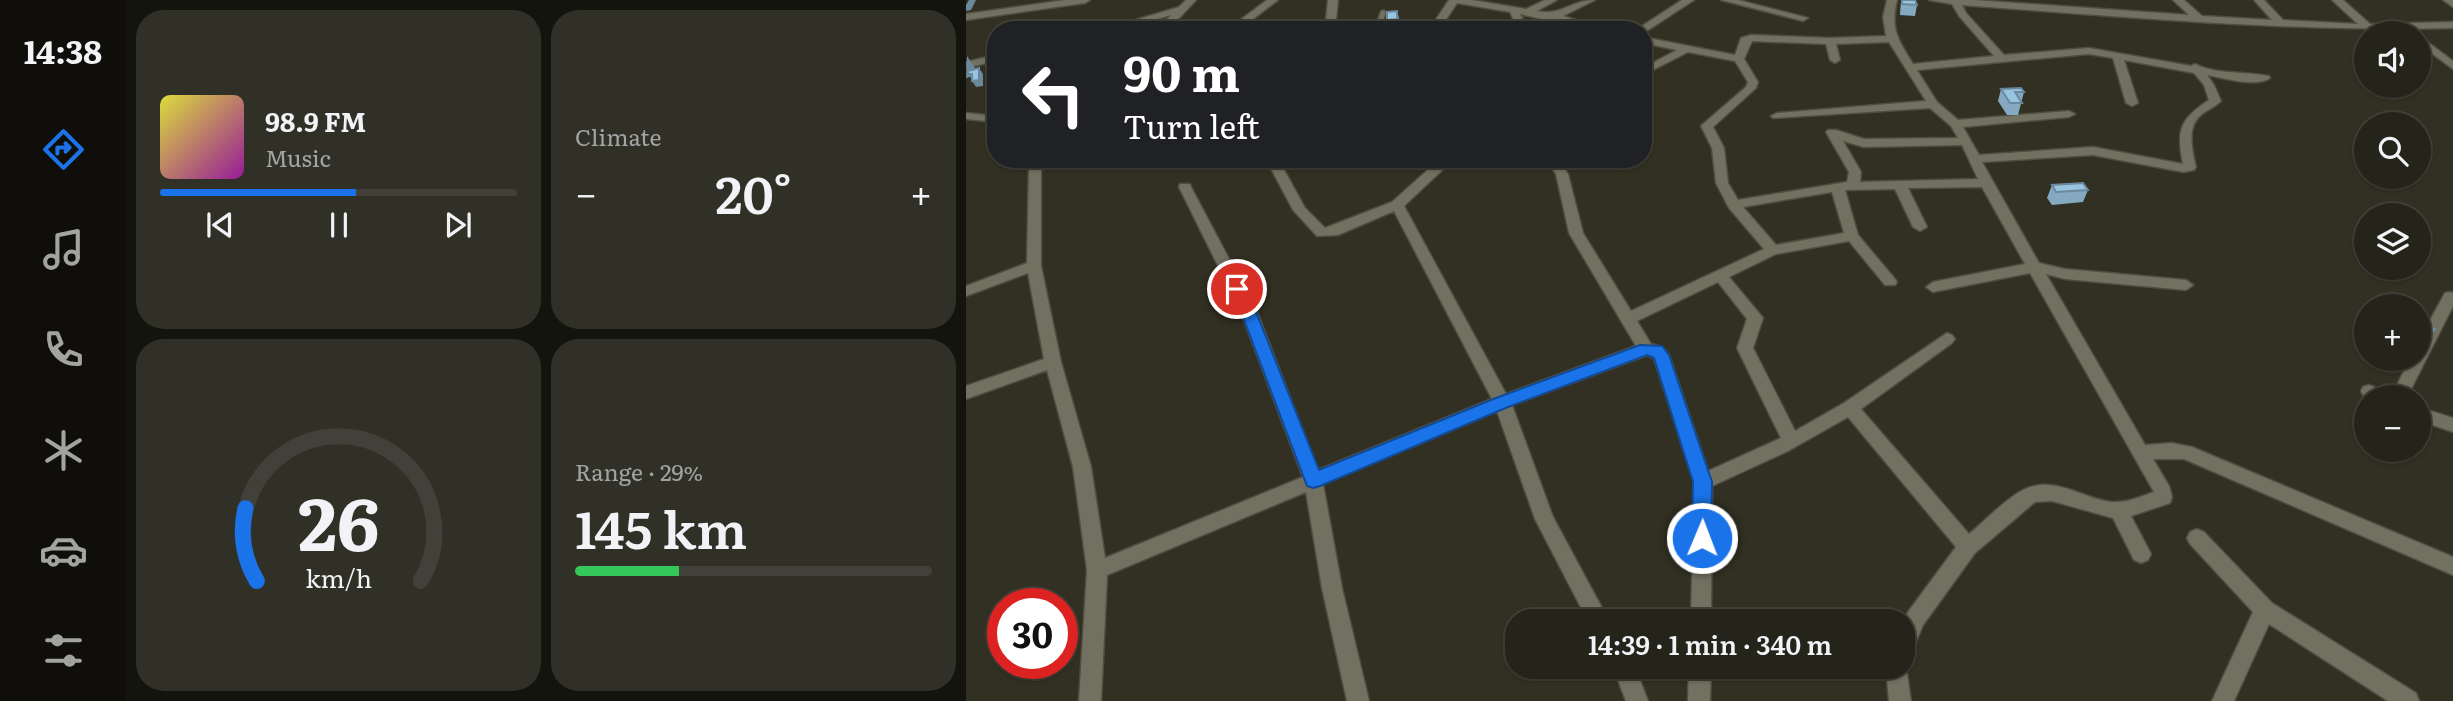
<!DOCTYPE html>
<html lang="en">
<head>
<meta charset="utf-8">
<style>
  :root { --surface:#25241a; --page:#313027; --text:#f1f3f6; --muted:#a3a4a2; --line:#424139; --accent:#1a73e8 }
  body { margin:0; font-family:Literata,serif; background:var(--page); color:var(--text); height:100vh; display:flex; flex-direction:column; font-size:26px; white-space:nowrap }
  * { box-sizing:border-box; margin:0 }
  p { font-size:23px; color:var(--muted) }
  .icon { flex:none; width:38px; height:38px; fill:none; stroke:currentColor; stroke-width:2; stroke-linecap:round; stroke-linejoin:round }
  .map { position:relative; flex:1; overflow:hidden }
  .panel { display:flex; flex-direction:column; gap:10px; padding:10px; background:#14140e; width:840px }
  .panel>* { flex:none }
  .guide { position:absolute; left:21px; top:21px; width:665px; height:147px; border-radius:28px; box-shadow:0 2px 5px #0004,0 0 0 2px var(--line); background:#202124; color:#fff; overflow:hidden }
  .controls { position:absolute; left:1388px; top:21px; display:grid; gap:14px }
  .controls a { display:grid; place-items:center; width:77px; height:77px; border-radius:50%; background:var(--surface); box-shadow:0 2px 5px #0004,0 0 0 2px var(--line); font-size:35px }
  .speed { position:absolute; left:21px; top:588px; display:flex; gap:14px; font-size:35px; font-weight:700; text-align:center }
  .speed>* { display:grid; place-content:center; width:91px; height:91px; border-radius:50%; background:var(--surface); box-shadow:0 2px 5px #0004,0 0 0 2px var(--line); line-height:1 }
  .speed .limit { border:10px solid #d22; background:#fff; color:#111 }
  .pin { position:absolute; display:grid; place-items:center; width:60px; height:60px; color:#fff; margin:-30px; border:4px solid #fff; border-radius:50%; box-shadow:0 2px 7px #0007 }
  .me { position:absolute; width:77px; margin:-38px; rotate:1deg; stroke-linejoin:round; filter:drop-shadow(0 0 5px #0008) }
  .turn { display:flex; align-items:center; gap:24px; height:147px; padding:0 21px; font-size:32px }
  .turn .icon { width:91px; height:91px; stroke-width:2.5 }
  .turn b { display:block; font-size:49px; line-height:60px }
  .big { font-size:52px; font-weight:600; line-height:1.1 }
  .panel .tile { flex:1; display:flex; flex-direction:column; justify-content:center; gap:10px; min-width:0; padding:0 24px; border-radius:28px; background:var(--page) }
  .panel .dial { align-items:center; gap:0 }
  .dial svg { height:182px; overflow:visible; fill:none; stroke:var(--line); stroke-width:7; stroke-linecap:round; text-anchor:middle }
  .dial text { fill:var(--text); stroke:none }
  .song { display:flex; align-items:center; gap:21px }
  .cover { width:84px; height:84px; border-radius:10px; background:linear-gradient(135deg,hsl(60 70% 55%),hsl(300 70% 35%)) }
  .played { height:7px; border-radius:4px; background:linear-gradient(90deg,var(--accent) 55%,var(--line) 55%) }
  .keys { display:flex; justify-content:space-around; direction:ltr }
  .heat { display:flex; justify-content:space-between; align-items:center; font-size:38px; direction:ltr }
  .charge { height:10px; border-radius:5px; background:linear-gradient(90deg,#34c759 29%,var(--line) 0) }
  .panel .tiles { flex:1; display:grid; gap:10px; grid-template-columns:repeat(2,1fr) }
  .trip { position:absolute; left:539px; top:609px; width:410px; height:70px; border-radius:28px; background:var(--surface); box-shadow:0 2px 5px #0004,0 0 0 2px var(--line); font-weight:600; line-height:70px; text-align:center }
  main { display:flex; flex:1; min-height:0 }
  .tabs { display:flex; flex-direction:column; width:126px; justify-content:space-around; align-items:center; background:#0f0e0a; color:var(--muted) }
  .tabs .icon { width:49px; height:49px }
  .tabs .on { color:var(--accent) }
  .tabs b { font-size:32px; color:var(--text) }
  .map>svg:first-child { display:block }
</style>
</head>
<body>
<main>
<nav class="tabs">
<b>14:38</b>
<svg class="icon on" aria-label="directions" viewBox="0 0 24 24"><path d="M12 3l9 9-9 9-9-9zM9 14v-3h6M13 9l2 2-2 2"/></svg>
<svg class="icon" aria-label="music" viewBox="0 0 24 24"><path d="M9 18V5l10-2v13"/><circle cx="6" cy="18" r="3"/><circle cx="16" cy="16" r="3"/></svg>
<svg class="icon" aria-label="phone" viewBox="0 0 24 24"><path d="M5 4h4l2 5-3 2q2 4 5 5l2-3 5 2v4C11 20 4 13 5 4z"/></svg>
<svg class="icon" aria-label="climate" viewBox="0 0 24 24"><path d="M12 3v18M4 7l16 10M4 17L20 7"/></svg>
<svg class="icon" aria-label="car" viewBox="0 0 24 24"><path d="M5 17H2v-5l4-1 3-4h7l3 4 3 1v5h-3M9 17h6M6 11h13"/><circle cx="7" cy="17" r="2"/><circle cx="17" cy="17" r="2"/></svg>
<svg class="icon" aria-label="filters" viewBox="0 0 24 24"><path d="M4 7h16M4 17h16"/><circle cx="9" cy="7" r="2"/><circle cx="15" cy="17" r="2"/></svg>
</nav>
<section class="panel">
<div class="tiles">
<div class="tile">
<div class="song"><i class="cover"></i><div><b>98.9 FM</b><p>Music</p></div></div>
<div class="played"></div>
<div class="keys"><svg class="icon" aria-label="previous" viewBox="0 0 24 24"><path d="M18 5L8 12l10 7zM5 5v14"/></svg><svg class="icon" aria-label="pause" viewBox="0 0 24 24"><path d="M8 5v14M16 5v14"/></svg><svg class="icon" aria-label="next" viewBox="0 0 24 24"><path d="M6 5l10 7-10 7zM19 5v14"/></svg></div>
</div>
<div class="tile"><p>Climate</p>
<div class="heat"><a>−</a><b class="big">20°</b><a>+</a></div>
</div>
<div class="tile dial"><svg viewBox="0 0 100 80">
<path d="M14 69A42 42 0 1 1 86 69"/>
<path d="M14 69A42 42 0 0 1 9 37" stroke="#1a73e8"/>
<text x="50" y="56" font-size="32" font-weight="700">26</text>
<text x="50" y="72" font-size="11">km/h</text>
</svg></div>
<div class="tile"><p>Range · 29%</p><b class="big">145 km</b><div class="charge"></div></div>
</div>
</section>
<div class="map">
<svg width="1487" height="701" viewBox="0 0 1487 701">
  <rect width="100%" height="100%" fill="#313022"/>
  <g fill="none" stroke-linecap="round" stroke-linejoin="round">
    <defs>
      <path id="lane" d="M411,30L417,13"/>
      <g id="street">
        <path d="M99,0H124L119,3L0,20V14Z"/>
        <path d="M220,0H230L202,30H191L205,15L153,30H136L213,7Z"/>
        <path d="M301,0H312L279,25H273V21Z"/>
        <path d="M362,0H372L369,30H359Z"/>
        <path d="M483,0H506L560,9L579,0H591L571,11C597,16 604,0 629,0L597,16L642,30H625L554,14L562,30H552L544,12L491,3L473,30H463Z"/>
        <path d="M716,0H728L679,32L670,30Z"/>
        <path d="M755,0H772L842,18L837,21Z"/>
        <path d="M921,0H931C924,29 932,40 947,64L1028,56L993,16L986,4L963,0H1008L1223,15L1207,0H1218L1236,16L1306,20L1288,0H1298L1317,20L1392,24L1366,0H1377L1404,24L1487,22V28C1323,32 1160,17 996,5L1000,13L1038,55L1123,48L1225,66L1229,64C1251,75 1278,71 1303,76L1304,78C1290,88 1258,78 1241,75L1248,85L1255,101C1249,107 1243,109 1236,114C1220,126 1226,150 1230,167L1228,170L1217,172L1127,155L1016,162L1073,263L1099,269L1220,280L1227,285L1220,290L1099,279L1080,274L1179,445L1206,443L1226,447L1487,557V575L1218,459H1187L1203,486L1206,497L1204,503L1165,516L1185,554L1182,560L1175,563L1168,560L1147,518L1086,501L1069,502L1009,553L957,625L943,658L939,660L945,701H923L920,667H936V625L942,612L990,547L882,417L822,451L746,486L745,621H725L728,482L688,358L681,355L546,405L587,517L643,621H622L569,519L531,411L357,484L376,588L403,701H381L356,588L340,492L141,575L135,701H113L121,570L107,467L81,370L0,399V386L78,359L62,273L0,296V286L61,263L63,168L69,159H81L75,168V266L95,362L125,467L139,558L337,477L275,312L213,187L214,184H224L225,187L291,312L352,470L526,399L428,211L372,235L351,236L327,210L300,159H312L339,208L359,228L426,202L474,159H488L438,206L540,394L670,346L603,233L590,174L580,159H592L602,174L617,233L665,311L798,249L763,208L750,183L746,148L735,126L780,87L782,82L769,61L722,52L677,75V68L711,50L677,43V37L769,55L775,38L785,35L864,38L920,36L917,17ZM786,41L860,44L864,60L869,63L874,60L870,44L923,42L960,101L811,113L805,116L807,118L964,108L985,126L992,138L898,139L870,130H862L860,132L883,172L881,182L772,200L762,183L758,148L747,127L790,88L792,82L778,59ZM1123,54L1147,58L1160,103L1166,106L1172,103L1158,60L1228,73L1238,85L1243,100C1214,119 1210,130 1217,164L1127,147L1013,155L997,127L1103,117L1109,114L1103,111L992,120L971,102L951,70ZM877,141L898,147L996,145L1012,179L894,182L895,172ZM1016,187L1059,264L967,282L960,287L967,292L1064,273L1188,492C1174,497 1160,503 1146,502C1116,499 1088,474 1057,490C1038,500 1020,520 1003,534L895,409L986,343L989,339L986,335L981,333L878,403L829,431L787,348L797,318L763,277L810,254L883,241L919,285H929L931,282L929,279L892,235L879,190L929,189L947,227L954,231L961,227L942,188ZM866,192L878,233L810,245L777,207ZM752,282L781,319L771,348L815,438L742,471L703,355L696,347L685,344L671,321Z"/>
        <path d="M1477,0H1487V7Z"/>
        <path d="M1452,35L1487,61V69L1452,43Z"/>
        <path d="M30,55V61L0,68V62Z"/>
        <path d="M0,113L30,116V122L0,119Z"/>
        <path d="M1484,292L1487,293V306L1441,397H1425L1444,359H1452V342L1479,293Z"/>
        <path d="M1403,385L1421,392L1423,397L1397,395L1395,391L1397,387Z"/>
        <path d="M1452,407L1487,418V432L1452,420Z"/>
        <path d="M1231,529L1238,532L1306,603L1450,693L1453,701H1422L1303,624L1268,701H1246L1287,612L1224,544L1221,538L1224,532Z"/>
        <path d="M647,667H669L682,701H660Z"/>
        <path d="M723,667H745L744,701H722Z"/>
      </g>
    </defs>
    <use href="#lane" stroke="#4e4d40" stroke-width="8"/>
    <use href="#street" stroke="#4e4d40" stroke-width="3"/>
    <use href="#lane" stroke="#727161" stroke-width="5"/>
    <use href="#street" fill="#727161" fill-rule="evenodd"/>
  </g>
  <g fill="#84a9c1">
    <path d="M935,0H949L951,5L949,16L934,15Z"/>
    <path d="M1035,89L1058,92L1052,115H1041L1032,101Z"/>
    <path d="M1086,185L1122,190L1117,202L1086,205L1081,198Z"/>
    <path d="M1452,318L1465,327L1464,337L1452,349Z"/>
  </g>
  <g fill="#6b899d">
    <path d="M3,0H10L5,10L0,11V5Z"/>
    <path d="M431,11L433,17V25L423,26L421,20Z"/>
    <path d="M1,56L9,68L10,75L7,80L4,77L0,78Z"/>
    <path d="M13,68L17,74V86L10,87L6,81Z"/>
  </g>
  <g fill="#99c4e0" stroke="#6b899d" stroke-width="2">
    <path d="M936,0H949L951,5L936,4Z"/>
    <path d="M431,11V19L421,20V12Z"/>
    <path d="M13,68V80L6,81V74H2V71Z"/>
    <path d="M1055,88L1058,92H1049L1056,103H1044L1035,89Z"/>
    <path d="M1117,183L1122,190L1090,192L1086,185Z"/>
    <path d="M1452,318L1466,325L1465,327L1452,321Z"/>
    <path d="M1452,321L1469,329L1464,337L1452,331Z"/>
  </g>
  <path fill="#1a73e8" stroke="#114b97" stroke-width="2" d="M271,284L276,285L290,312L353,470L530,398L674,345L696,346L703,355L746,482L745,538L743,544L736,546L729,544L726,538L727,482L688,358L681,355L542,407L354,486L347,488L341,486L275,312L263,289Z"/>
</svg>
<div class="controls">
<a><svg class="icon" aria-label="sound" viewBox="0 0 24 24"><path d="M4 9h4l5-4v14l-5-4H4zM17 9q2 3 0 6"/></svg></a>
<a><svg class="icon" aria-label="search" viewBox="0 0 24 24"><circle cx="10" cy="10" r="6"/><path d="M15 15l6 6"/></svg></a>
<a><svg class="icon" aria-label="layers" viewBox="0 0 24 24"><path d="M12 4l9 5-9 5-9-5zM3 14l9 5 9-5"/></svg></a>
<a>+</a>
<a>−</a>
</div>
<div class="speed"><div class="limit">30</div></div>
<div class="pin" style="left:271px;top:289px;background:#d93025"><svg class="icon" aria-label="arrive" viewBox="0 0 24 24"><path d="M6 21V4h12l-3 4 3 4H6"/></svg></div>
<svg class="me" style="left:736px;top:538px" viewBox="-20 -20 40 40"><circle r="17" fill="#1a73e8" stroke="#fff" stroke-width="3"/><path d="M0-11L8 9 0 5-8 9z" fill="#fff"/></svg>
<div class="trip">14:39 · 1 min · 340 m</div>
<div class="guide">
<div class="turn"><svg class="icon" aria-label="left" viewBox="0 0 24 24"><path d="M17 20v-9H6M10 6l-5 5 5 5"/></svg><div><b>90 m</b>Turn left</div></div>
</div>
</div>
</main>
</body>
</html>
